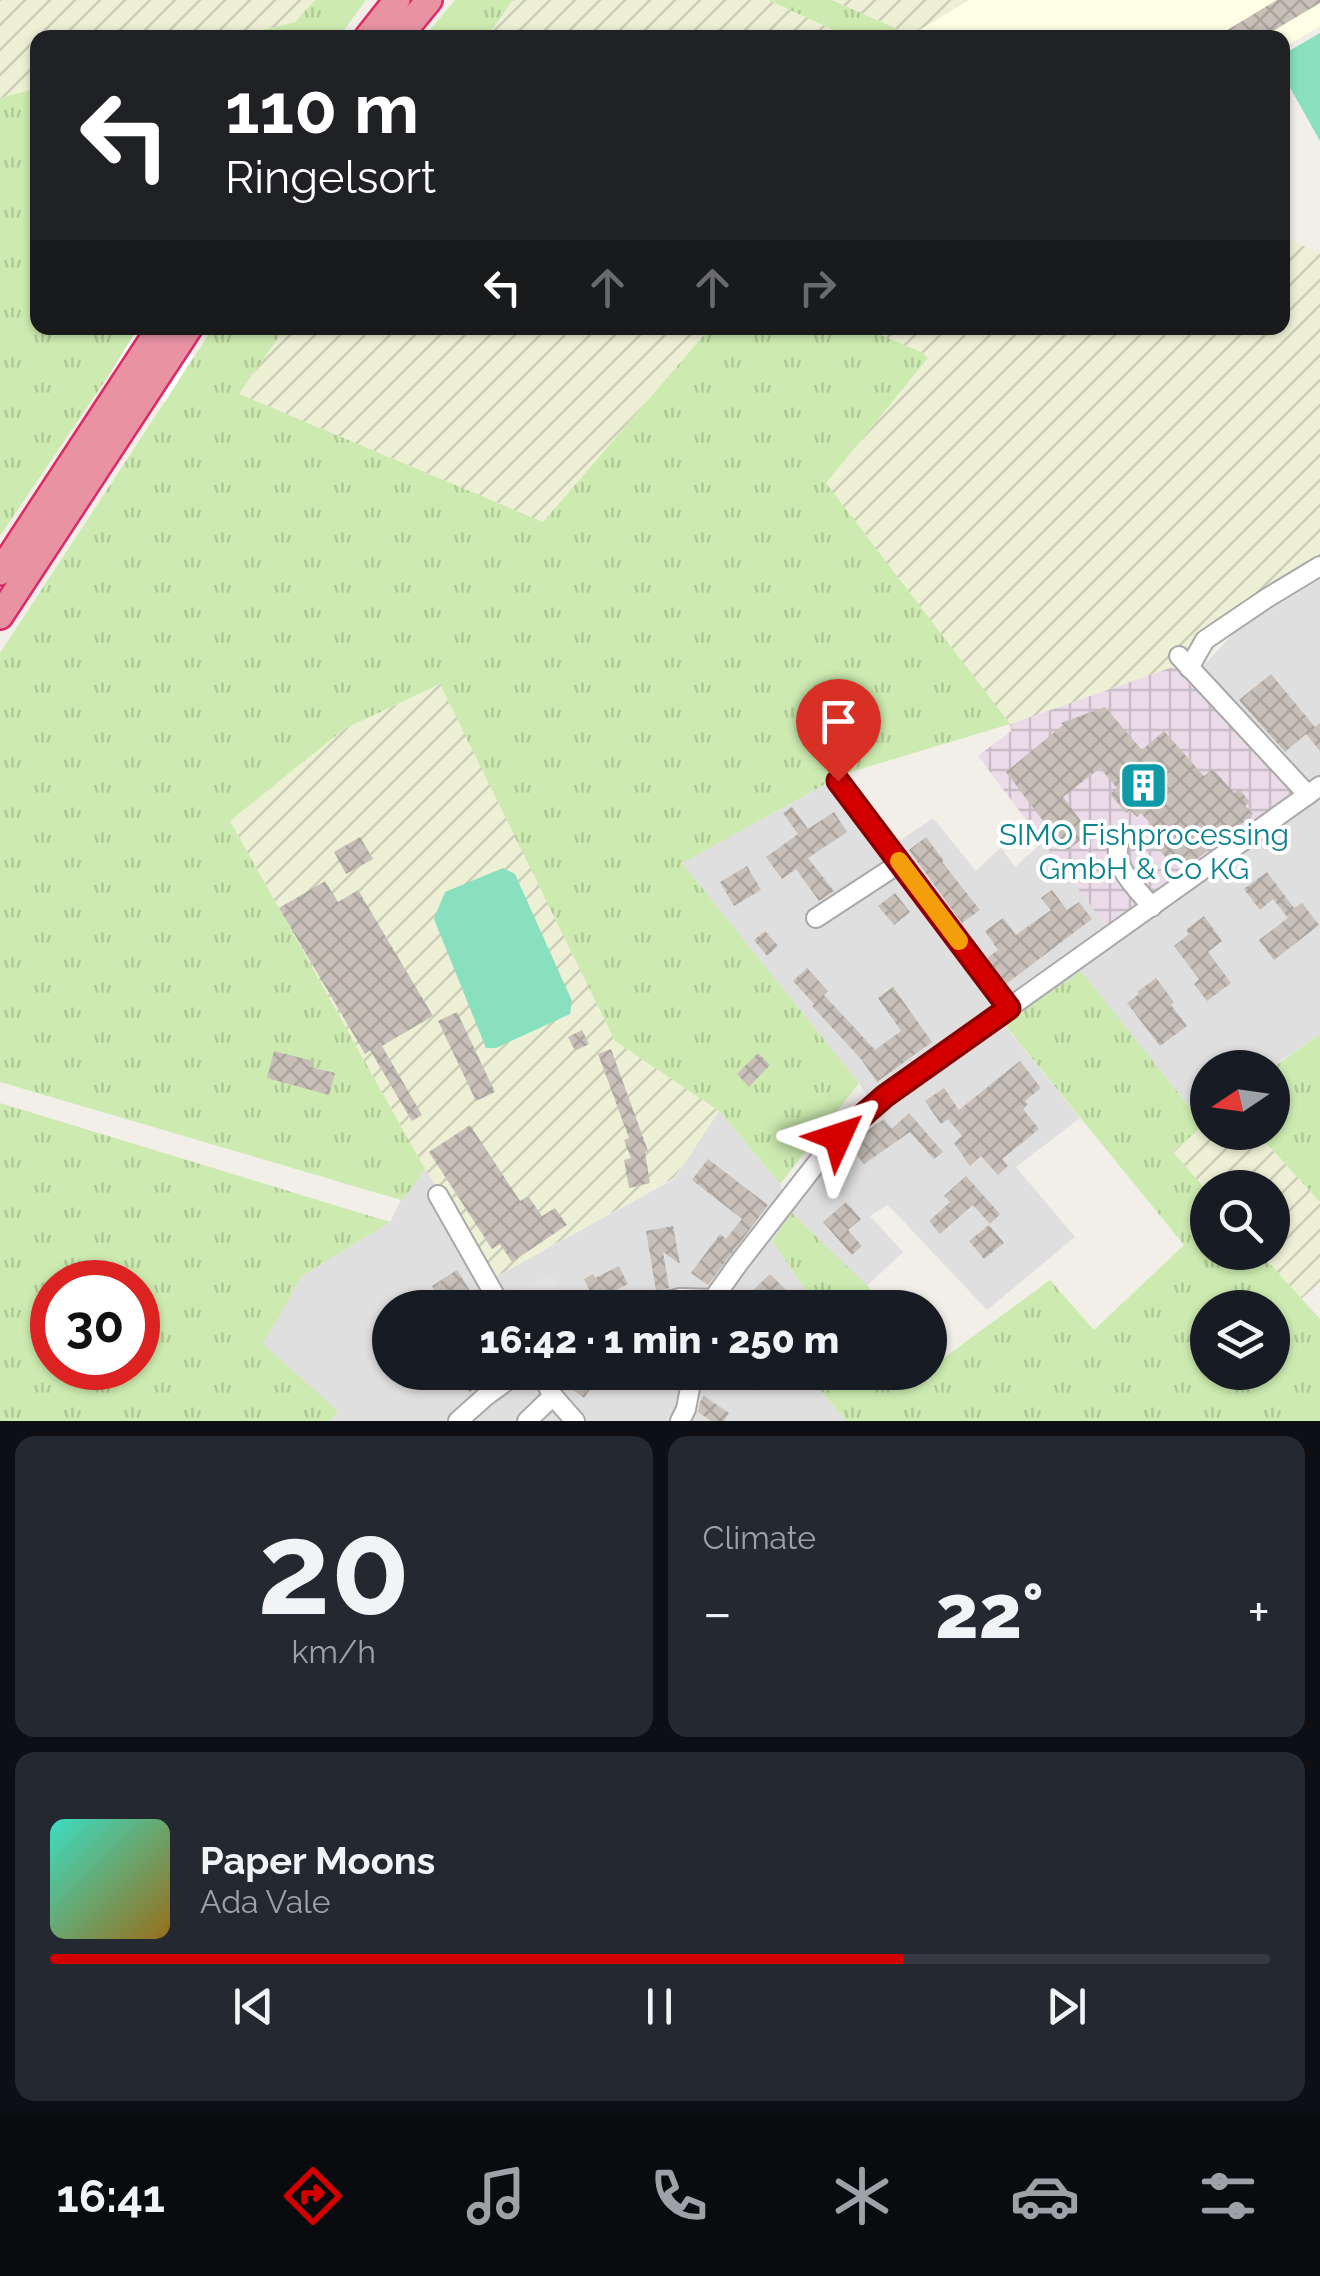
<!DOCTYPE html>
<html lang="en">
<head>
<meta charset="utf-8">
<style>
  :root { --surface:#171b24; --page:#242831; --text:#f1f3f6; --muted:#9ea1a6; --line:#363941; --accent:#d40000 }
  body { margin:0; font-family:Raleway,sans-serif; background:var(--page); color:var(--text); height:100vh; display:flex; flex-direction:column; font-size:38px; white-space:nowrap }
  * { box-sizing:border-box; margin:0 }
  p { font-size:32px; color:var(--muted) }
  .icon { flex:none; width:55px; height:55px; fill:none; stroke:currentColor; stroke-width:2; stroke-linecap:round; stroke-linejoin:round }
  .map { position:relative; height:1421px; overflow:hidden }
  .drawer { display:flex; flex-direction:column; gap:15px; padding:15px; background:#0d0f14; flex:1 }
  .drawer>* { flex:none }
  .guide { position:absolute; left:30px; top:30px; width:1260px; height:305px; border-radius:20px; box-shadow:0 2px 8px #0004; background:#202124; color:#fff; overflow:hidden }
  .needle { width:65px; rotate:257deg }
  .fabs { position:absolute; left:1190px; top:1050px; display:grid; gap:20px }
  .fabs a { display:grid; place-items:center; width:100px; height:100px; border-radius:50%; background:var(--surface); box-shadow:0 2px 8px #0004; font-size:50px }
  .speed { position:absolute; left:30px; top:1260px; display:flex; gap:20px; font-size:50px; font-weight:700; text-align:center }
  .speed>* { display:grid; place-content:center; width:130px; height:130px; border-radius:50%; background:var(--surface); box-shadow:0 2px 8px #0004; line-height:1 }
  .speed .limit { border:15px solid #d22; background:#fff; color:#111 }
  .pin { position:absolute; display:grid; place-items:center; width:85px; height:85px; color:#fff; margin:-102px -42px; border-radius:50% 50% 50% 0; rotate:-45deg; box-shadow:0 0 10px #0007 }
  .pin .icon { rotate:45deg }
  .me { position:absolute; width:110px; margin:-55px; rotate:48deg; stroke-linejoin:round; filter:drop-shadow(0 0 8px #0008) }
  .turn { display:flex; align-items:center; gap:35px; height:210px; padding:0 30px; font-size:45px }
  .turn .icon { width:130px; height:130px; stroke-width:2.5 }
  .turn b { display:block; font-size:70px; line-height:85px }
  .lanes { display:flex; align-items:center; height:95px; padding:0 30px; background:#0003; justify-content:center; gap:50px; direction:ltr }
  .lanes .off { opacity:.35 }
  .big { font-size:75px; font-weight:800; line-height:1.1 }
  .drawer .tile { flex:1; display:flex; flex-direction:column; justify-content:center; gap:15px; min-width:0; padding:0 35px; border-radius:20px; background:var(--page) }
  .drawer .dial { align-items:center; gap:0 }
  .dial b { font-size:130px; line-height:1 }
  .song { display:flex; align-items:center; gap:30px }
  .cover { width:120px; height:120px; border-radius:15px; background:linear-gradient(135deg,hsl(170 70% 55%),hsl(40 70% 35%)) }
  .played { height:10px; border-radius:5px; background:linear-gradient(90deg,var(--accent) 70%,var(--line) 70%) }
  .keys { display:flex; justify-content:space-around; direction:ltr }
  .heat { display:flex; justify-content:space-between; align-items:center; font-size:55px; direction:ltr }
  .drawer .tiles { flex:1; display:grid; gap:15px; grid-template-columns:1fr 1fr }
  .tile:last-child { grid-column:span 2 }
  .trip { position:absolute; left:372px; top:1290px; width:575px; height:100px; border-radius:50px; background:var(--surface); box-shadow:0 2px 8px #0004; font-weight:800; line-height:100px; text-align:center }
  .tab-bar { display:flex; height:160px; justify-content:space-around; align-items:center; background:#090b0e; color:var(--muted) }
  .tab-bar .icon { width:70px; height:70px }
  .tab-bar .selected { color:var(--accent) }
  .tab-bar b { font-size:45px; color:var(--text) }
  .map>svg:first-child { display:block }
</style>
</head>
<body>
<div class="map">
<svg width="1320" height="1421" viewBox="0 0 1320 1421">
  <defs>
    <pattern id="industrial-grid" width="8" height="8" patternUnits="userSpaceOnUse" patternTransform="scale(2.5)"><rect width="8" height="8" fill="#ebdbe8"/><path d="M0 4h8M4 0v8" fill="none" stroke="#c9bcc7"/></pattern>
    <pattern id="farmland-furrows" width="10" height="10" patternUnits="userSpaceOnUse" patternTransform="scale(2.5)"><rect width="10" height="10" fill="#eef0d5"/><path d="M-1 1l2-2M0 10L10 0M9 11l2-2" fill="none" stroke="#ccceb7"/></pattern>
    <pattern id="grass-tufts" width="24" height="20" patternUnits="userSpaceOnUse" patternTransform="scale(2.5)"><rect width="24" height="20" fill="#cdebb0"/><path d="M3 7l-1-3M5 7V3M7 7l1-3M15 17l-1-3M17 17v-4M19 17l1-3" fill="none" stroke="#b0c997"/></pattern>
    <pattern id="building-cross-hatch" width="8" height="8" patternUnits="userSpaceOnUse" patternTransform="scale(2.5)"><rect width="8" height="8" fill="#c7bfb8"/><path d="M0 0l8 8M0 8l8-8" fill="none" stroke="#aba49e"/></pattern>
  </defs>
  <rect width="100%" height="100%" fill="#f2efe9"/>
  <path fill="#e0dfdf" d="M1320,579V1034L1272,1067L1208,1068L1207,1114L1200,1120L1081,972L1004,1025L1080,1118L1016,1167L1075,1237L987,1310L888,1205L870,1216L903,1252L867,1286L792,1214L772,1240L809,1296L800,1307L390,1308V1372L806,1373L846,1421H331L338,1412L262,1344L302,1276L390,1222L401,1200L425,1169L495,1277L674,1179L719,1111L780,1184L792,1212L812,1181L838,1148L877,1112L859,1083L681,863L828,783L882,853L933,818L976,871L1001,847L1015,867L1042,843L1046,844L1117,940L1318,800L1200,669L1236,631Z"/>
  <path fill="url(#industrial-grid)" d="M1175,666L1200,669L1318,800L1117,940L978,756L1011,731L1010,724Z"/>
  <path fill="#ffffe5" d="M969,0H1320V26L1283,48L1282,38H915L911,35Z"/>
  <g fill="url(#farmland-furrows)">
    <path d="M0,0H315L295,22L234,37L38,38L37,88L0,98Z"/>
    <path d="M513,0H768L849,37L487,38Z"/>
    <path d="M832,0H969L911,35Z"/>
    <path d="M1283,236L1320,254V560L1175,666L1010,724L825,483L928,359L921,352L864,328H1282Z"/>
    <path d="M285,328H710L543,522L239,394Z"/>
    <path d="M441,684L615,1041L719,1111L674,1178L495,1277L425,1169L230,821L344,729Z"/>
    <path d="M1207,1122L1208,1132L1257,1133L1320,1202V1282L1301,1299L1260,1253L1272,1252V1188H1208L1207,1191L1173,1152Z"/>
  </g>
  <g fill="url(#grass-tufts)" fill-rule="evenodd">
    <path d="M315,0H366L339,37H234L295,22Z"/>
    <path d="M455,0H519L512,1L487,37H424Z"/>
    <path d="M768,0H832L915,37H849Z"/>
    <path d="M37,88L38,328H138L113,369L0,536V98Z"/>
    <path d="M213,328H285L239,394L543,522L710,328H864L921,352L928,358L826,483L1010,724L844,774L682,863L859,1083L780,1184L719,1111L615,1041L440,684L344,729L230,821L425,1169L405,1197L401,1200L0,1082V653Z"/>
    <path d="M1081,971L1199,1119L1207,1114V1122L1173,1152L1207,1191L1208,1252L1260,1253L1320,1319V1421H846L806,1373L930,1372V1360L934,1365L1050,1280L1094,1330L1184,1245L1004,1024ZM1208,1308H1272V1372H1208Z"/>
    <path d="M1320,1034V1202L1257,1133L1272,1132V1068Z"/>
    <path d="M0,1103L390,1222L302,1276L263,1344L338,1411L331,1421H0ZM138,1282V1368H52V1282Z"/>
    <path d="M792,1213L889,1307H800L809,1296L772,1240Z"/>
  </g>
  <g fill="#88e0be">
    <path d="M1320,33V141L1283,75L1282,55Z"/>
    <path d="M503,868L515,874L572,1001L570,1014L496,1048H486L434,919L445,892Z"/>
  </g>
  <path fill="#e2e2e2" d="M551,1274L571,1307H511L505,1297Z"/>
  <path fill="#fff" d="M138,328H150L194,355L165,402L113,369Z"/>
  <g fill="url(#building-cross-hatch)">
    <path d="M1277,0H1320V3L1261,38H1214Z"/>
    <path d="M1271,674L1315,727L1320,723V751L1306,734L1285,752L1239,700Z"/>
    <path d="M1105,707L1142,750L1164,731L1204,776L1213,769L1234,793L1239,789L1250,802L1245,806L1253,814L1224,839L1187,866L1176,854L1168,860L1156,846L1164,839L1141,813L1137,817L1130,810L1126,813L1110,794L1117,788L1100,768L1063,797L1090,833L1066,851L1006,772L1063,725L1061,723Z"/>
    <path d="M792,807L808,829L834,812L847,832L808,858L834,891L819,901L796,869L782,879L766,857L798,834L783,813Z"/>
    <path d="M360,837L373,859L346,874L334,852Z"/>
    <path d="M926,837L944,861L942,862L980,910L962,923L909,850Z"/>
    <path d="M747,866L761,890L734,906L720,882Z"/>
    <path d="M1267,872L1294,908L1302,903L1319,925L1274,960L1259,940L1288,918L1273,899L1260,910L1244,889Z"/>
    <path d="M325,881L338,902L358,890L433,1016L382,1046L422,1115L412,1121L370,1050L365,1054L279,908Z"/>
    <path d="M1052,890L1067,910L1079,902L1092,919L1006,984L987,958L998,950L985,931L1003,918L1016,935L1051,910L1041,898Z"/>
    <path d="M895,893L910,912L894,925L878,906Z"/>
    <path d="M1204,916L1222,941L1208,952L1231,983L1207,1001L1194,984L1199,979L1174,946L1189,934L1186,930Z"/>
    <path d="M765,931L778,946L767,956L754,940Z"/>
    <path d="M807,968L828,991L824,995L875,1050L901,1031L878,998L893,987L932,1042L877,1082L861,1059L812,1006L814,1004L793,981Z"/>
    <path d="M1156,978L1174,1002L1171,1005L1187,1026L1160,1046L1127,1003L1139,994L1137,992Z"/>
    <path d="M457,1012L495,1092L476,1101L438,1021Z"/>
    <path d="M582,1030L589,1044L575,1051L568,1037Z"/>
    <path d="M611,1049L648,1151L645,1152L650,1183L629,1188L624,1160L631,1158L624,1140L629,1138L598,1054Z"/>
    <path d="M274,1051L313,1061L311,1067L335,1073L329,1095L267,1078Z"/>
    <path d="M758,1053L770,1065L749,1087L737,1074Z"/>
    <path d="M1020,1061L1041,1088L1025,1101L1028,1104L1023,1109L1039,1129L1002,1159L1008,1166L998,1175L981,1156L970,1166L954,1143L962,1136L948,1119L941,1124L925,1101L944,1088L959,1110Z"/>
    <path d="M909,1113L943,1152L934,1159L910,1132L864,1164L849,1144L884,1119L892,1129Z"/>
    <path d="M470,1125L520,1201L528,1196L542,1216L555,1208L567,1225L512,1262L500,1244L492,1249L429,1152Z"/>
    <path d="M708,1159L768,1205L708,1285L691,1273L720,1234L726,1239L742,1219L692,1180Z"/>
    <path d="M966,1176L1000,1214L990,1224L973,1205L940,1234L929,1221L950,1202L944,1196Z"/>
    <path d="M846,1202L861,1219L848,1230L862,1246L852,1255L823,1222Z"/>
    <path d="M989,1225L1004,1243L984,1259L969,1241Z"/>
    <path d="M673,1226L680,1264L663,1252L669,1288L656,1291L646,1231Z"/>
    <path d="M619,1266L628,1284L604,1296L606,1302L598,1307L584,1279L593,1274L595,1278Z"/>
    <path d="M457,1270L472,1294L451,1308H445L432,1286Z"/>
    <path d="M770,1274L786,1290L765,1308L751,1292Z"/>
    <path d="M463,1372H497L470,1392L454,1378Z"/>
    <path d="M737,1372H774L759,1391Z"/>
    <path d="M578,1373L594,1384L584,1398L569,1387Z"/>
    <path d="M704,1396L729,1413L724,1421H711L698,1412L700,1402Z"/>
  </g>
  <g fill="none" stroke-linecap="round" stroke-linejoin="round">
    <defs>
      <g id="minor">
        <path d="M1179,656L1308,795"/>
        <path d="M1189,668L1205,640L1267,598L1320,566"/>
        <path d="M838,781L1009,1008"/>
        <path d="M1122,836C1107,863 1135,886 1152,907"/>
        <path d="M816,918L900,863"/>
        <path d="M438,1195L502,1308"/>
        <path d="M635,1308L680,1298L713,1299"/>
        <path d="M710,1308L713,1299L738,1264L816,1164L838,1137L885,1096L1320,786"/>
        <path d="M540,1372L553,1396L575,1421"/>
        <path d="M458,1421L486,1396L519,1372"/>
        <path d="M527,1421L553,1396"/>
        <path d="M680,1421L686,1409L693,1372"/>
      </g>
      <g id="highway">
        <path d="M367,38L397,0"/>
        <path d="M398,38L429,0"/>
        <path d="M0,572L160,328"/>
        <path d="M0,616L189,328"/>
      </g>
    </defs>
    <use href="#minor" stroke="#a9a9a9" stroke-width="22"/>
    <use href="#highway" stroke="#dc2a67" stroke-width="30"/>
    <use href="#minor" stroke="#fff" stroke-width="18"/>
    <use href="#highway" stroke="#e892a2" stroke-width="25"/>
  </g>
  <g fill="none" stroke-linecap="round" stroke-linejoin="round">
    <defs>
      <path id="route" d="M838,781L1009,1008L885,1096L838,1137"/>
    </defs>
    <use href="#route" stroke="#8a0000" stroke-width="25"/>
    <use href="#route" stroke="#d40000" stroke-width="18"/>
    <path stroke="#f59e0b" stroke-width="18" d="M899,861L959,941"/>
  </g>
  <defs>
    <symbol id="building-square" viewBox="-11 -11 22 22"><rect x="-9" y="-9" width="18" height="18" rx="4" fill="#0f9aa8" stroke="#fff"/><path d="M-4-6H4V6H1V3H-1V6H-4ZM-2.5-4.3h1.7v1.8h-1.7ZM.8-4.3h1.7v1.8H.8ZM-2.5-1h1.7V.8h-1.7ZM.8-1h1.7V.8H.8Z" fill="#fff"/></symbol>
  </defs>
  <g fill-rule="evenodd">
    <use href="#building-square" x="1116" y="758" width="55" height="55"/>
  </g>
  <g text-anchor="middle" stroke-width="8" stroke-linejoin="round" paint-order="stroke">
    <g font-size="30" fill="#0d838f" stroke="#fff">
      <text x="1144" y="845">SIMO Fishprocessing<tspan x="1144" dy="34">GmbH &amp; Co KG</tspan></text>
    </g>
  </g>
</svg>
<div class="fabs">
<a><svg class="needle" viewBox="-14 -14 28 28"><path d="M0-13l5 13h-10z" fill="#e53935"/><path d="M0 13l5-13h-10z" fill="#9ea1a6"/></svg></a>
<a><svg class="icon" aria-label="search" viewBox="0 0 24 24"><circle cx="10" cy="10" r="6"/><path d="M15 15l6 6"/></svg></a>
<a><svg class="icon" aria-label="layers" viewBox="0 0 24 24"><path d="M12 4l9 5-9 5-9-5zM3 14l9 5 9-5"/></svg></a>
</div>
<div class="speed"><div class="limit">30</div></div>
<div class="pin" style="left:838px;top:781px;background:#d93025"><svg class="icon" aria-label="arrive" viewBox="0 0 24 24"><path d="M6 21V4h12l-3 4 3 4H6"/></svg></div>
<svg class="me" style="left:838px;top:1137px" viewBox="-20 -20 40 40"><path d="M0-17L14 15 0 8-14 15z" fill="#d40000" stroke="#fff" stroke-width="4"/></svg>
<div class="trip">16:42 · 1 min · 250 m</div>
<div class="guide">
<div class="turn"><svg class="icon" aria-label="left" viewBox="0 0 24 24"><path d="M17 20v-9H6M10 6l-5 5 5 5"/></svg><div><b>110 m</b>Ringelsort</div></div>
<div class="lanes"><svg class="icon" aria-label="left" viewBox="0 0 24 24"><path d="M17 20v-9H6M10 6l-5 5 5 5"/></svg><svg class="icon off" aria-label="ahead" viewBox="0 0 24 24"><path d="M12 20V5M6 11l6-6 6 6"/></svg><svg class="icon off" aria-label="ahead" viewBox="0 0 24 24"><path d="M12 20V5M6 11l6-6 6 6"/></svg><svg class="icon off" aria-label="right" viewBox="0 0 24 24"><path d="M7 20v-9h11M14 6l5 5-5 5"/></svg></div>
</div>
</div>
<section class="drawer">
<div class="tiles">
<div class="tile dial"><b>20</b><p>km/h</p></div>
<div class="tile"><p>Climate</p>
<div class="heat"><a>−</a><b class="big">22°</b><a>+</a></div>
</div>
<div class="tile">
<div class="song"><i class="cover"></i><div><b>Paper Moons</b><p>Ada Vale</p></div></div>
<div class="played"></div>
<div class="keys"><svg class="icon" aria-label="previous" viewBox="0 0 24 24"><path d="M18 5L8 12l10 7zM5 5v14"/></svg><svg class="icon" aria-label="pause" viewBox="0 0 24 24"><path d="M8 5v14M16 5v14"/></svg><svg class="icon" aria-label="next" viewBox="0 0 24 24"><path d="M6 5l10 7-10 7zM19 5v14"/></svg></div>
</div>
</div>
</section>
<nav class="tab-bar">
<b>16:41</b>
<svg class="icon selected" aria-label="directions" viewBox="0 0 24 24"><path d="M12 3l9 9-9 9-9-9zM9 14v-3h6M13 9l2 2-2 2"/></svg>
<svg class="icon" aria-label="music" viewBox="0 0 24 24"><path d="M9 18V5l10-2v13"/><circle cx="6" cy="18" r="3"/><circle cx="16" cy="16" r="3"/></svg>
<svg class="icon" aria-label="phone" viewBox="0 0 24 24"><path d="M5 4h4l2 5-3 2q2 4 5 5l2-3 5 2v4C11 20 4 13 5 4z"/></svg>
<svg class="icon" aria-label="climate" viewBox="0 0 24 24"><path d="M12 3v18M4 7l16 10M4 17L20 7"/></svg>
<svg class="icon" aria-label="car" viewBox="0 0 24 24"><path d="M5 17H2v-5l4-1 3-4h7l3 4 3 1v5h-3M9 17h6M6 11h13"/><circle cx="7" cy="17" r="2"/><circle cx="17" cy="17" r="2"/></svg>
<svg class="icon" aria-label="filters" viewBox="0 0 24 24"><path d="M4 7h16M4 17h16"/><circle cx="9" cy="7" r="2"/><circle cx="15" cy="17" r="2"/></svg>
</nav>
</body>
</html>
